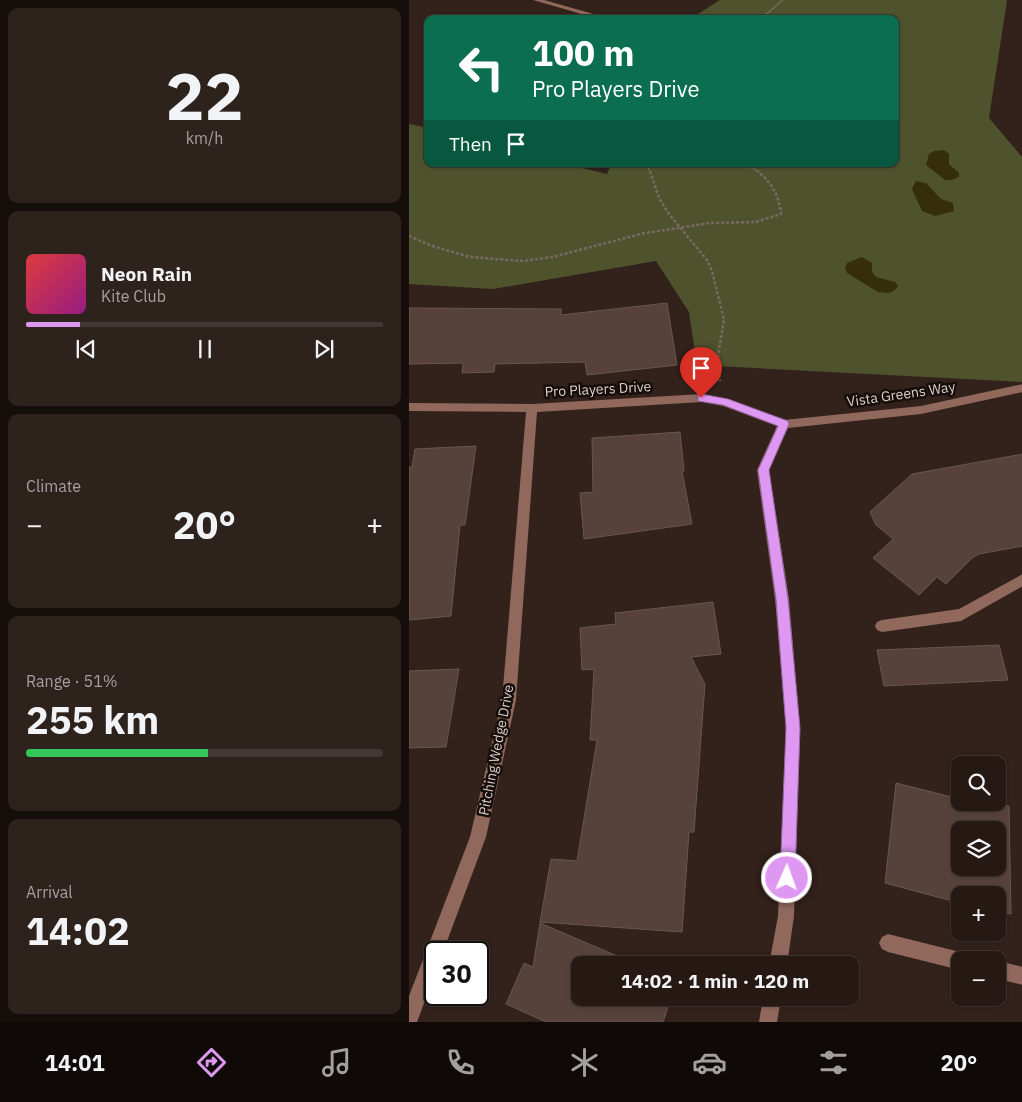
<!DOCTYPE html>
<html lang="en">
<head>
<meta charset="utf-8">
<style>
  :root { --surface:#261914; --page:#2e221d; --text:#f1f3f6; --muted:#a4a0a0; --line:#423834; --accent:#df98f2 }
  body { margin:0; font-family:"IBM Plex Sans",sans-serif; background:var(--page); color:var(--text); height:100vh; display:flex; flex-direction:column; font-size:19px; white-space:nowrap }
  * { box-sizing:border-box; margin:0 }
  p { font-size:16px; color:var(--muted) }
  .icon { flex:none; width:28px; height:28px; fill:none; stroke:currentColor; stroke-width:2; stroke-linecap:round; stroke-linejoin:round }
  .map { position:relative; flex:1; overflow:hidden }
  .drawer { display:flex; flex-direction:column; gap:8px; padding:8px; background:#150e0b; width:409px }
  .drawer>* { flex:none }
  .hud { position:absolute; left:15px; top:15px; width:475px; height:152px; border-radius:10px; box-shadow:0 1px 4px #0004,0 0 0 1px var(--line); background:#0b6e4f; color:#fff; overflow:hidden }
  .fabs { position:absolute; left:542px; top:756px; display:grid; gap:10px }
  .fabs a { display:grid; place-items:center; width:55px; height:55px; border-radius:10px; background:var(--surface); box-shadow:0 1px 4px #0004,0 0 0 1px var(--line); font-size:25px }
  .speed { position:absolute; left:15px; top:941px; display:flex; gap:10px; font-size:25px; font-weight:700; text-align:center }
  .speed>* { display:grid; place-content:center; width:65px; height:65px; border-radius:50%; background:var(--surface); box-shadow:0 1px 4px #0004,0 0 0 1px var(--line); line-height:1 }
  .speed .limit { border:2px solid #111; border-radius:8px; background:#fff; color:#111 }
  .pin { position:absolute; display:grid; place-items:center; width:42px; height:42px; color:#fff; margin:-51px -21px; border-radius:50% 50% 50% 0; rotate:-45deg; box-shadow:0 0 5px #0007 }
  .pin .icon { rotate:45deg }
  .me { position:absolute; width:55px; margin:-28px; rotate:2deg; stroke-linejoin:round; filter:drop-shadow(0 0 4px #0008) }
  .turn { display:flex; align-items:center; gap:18px; height:105px; padding:0 25px; font-size:22px }
  .turn .icon { width:65px; height:65px; stroke-width:2.5 }
  .turn b { display:block; font-size:35px; line-height:42px }
  .then { display:flex; align-items:center; height:48px; padding:0 25px; background:#0003; gap:10px; font-size:19px }
  .big { font-size:38px; font-weight:800; line-height:1.1 }
  .drawer .card { flex:1; display:flex; flex-direction:column; justify-content:center; gap:8px; min-width:0; padding:0 18px; border-radius:10px; background:var(--page) }
  .drawer .dial { align-items:center; gap:0 }
  .dial b { font-size:65px; line-height:1 }
  .song { display:flex; align-items:center; gap:15px }
  .cover { width:60px; height:60px; border-radius:8px; background:linear-gradient(135deg,hsl(0 70% 55%),hsl(310 70% 35%)) }
  .played { height:5px; border-radius:2px; background:linear-gradient(90deg,var(--accent) 15%,var(--line) 15%) }
  .keys { display:flex; justify-content:space-around; direction:ltr }
  .heat { display:flex; justify-content:space-between; align-items:center; font-size:28px; direction:ltr }
  .charge { height:8px; border-radius:4px; background:linear-gradient(90deg,#34c759 51%,var(--line) 0) }
  .trip { position:absolute; left:162px; top:956px; width:288px; height:50px; border-radius:10px; background:var(--surface); box-shadow:0 1px 4px #0004,0 0 0 1px var(--line); font-weight:800; line-height:50px; text-align:center }
  .tabs { display:flex; height:80px; justify-content:space-around; align-items:center; background:#0f0a08; color:var(--muted) }
  .tabs .icon { width:35px; height:35px }
  .tabs .active { color:var(--accent) }
  .tabs b { font-size:22px; color:var(--text) }
  main { display:flex; flex:1; min-height:0 }
  .map>svg:first-child { display:block }
</style>
</head>
<body>
<main>
<section class="drawer">
<div class="card dial"><b>22</b><p>km/h</p></div>
<div class="card">
<div class="song"><i class="cover"></i><div><b>Neon Rain</b><p>Kite Club</p></div></div>
<div class="played"></div>
<div class="keys"><svg class="icon" aria-label="previous" viewBox="0 0 24 24"><path d="M18 5L8 12l10 7zM5 5v14"/></svg><svg class="icon" aria-label="pause" viewBox="0 0 24 24"><path d="M8 5v14M16 5v14"/></svg><svg class="icon" aria-label="next" viewBox="0 0 24 24"><path d="M6 5l10 7-10 7zM19 5v14"/></svg></div>
</div>
<div class="card"><p>Climate</p>
<div class="heat"><a>−</a><b class="big">20°</b><a>+</a></div>
</div>
<div class="card"><p>Range · 51%</p><b class="big">255 km</b><div class="charge"></div></div>
<div class="card"><p>Arrival</p><b class="big">14:02</b></div>
</section>
<div class="map">
<svg width="614" height="1022" viewBox="0 0 614 1022">
  <rect width="100%" height="100%" fill="#33211b"/>
  <path fill="#4e532e" d="M311,0H598L580,118L613,157V382L288,365L280,312L247,261L84,289L0,284V124L19,128V164H156L198,174L202,164H486V19H281Z"/>
  <g fill="#362d0c">
    <path d="M535,150L540,154V164L550,173V177L543,180H536L517,165L520,154L525,151Z"/>
    <path d="M507,181L517,183L532,199L544,203L545,211L526,216L513,211L503,189Z"/>
    <path d="M453,257L463,263V272L467,277L486,282L489,286L487,289L481,293L469,292L438,273L436,268L438,263Z"/>
  </g>
  <g fill="#56423b" stroke="#6b564e" fill-rule="evenodd">
    <path d="M258,303L268,365L178,375L176,362L86,364L85,372L53,373L54,363L0,364V308L152,309V315Z"/>
    <path d="M271,432L275,471H273L283,524L175,539L171,493L184,492L183,438Z"/>
    <path d="M67,446L56,525H51L42,616L0,620V467H3L6,449Z"/>
    <path d="M614,454V546L570,554L563,558L537,584L528,577L510,595L464,558L484,539L467,525L461,512L503,474Z"/>
    <path d="M304,602L312,654L282,657L296,684L285,832H280L273,932L131,922L142,859L168,861L188,740H181L185,669L173,670L171,628L207,624L206,613Z"/>
    <path d="M590,645L599,680L475,686L468,650Z"/>
    <path d="M50,669L37,747L0,748V671Z"/>
    <path d="M487,783L551,799V802H582L600,806L602,914L589,911V895H551V903L476,883ZM551,830H589V868H551Z"/>
    <path d="M131,923L229,965H171V998H262L254,1022H137L97,1004L115,963L124,967Z"/>
  </g>
  <g fill="none" stroke-linecap="round" stroke-linejoin="round">
    <g stroke="#796964" stroke-width="2" stroke-dasharray="2.5 1" stroke-linecap="butt">
      <path d="M352,19L374,0"/>
      <path d="M238,164L241,172"/>
      <path d="M336,164L350,172"/>
    </g>
    <g stroke="#796964" stroke-width="2.5" stroke-dasharray="3 2" stroke-linecap="butt">
      <path d="M241,171L250,198L260,214L298,260L303,271L315,320L308,362L311,381"/>
      <path d="M0,236L23,246L61,257L114,261L143,257L236,233L301,223L347,222L372,214C370,196 363,182 348,171"/>
    </g>
    <g fill="#90695c" fill-rule="evenodd">
      <path d="M124,0H135L202,19H190Z"/>
      <path d="M614,384V392L512,414L379,428L360,470L380,599L391,728L385,916L378,965H360L369,916L377,728L366,599L348,470L368,426L314,406L293,402L128,412L107,700L77,837L34,952H26V974L8,1022H0V996L61,837L93,700L117,412L0,411V403L123,404L293,394L319,399L375,420L512,406Z"/>
      <path d="M614,574V586L552,621L473,632L468,630L466,626L468,622L473,620L550,609Z"/>
      <path d="M479,934L551,952L557,955L559,960H551V970L479,952L473,949L470,943L473,937Z"/>
      <path d="M589,961L614,967V985L589,979Z"/>
      <path d="M354,998H372L368,1022H350Z"/>
    </g>
  </g>
  <path fill="#df98f2" stroke="#91639d" d="M292,394L319,399L379,421L380,424L360,470L379,599L391,728L386,878L384,883L378,886L373,883L371,878L377,728L367,599L349,470L369,426L314,405L289,401V395Z"/>
  <g text-anchor="middle" stroke-width="5" stroke-linejoin="round" paint-order="stroke">
    <g font-size="14" fill="#ddd0cc" stroke="#150d0a">
      <text transform="translate(189 389) rotate(-3)" y="5">Pro Players Drive</text>
      <text transform="translate(492 394) rotate(-8)" y="5">Vista Greens Way</text>
      <text transform="translate(87 750) rotate(-79)" y="5">Pitching Wedge Drive</text>
    </g>
  </g>
</svg>
<div class="fabs">
<a><svg class="icon" aria-label="search" viewBox="0 0 24 24"><circle cx="10" cy="10" r="6"/><path d="M15 15l6 6"/></svg></a>
<a><svg class="icon" aria-label="layers" viewBox="0 0 24 24"><path d="M12 4l9 5-9 5-9-5zM3 14l9 5 9-5"/></svg></a>
<a>+</a>
<a>−</a>
</div>
<div class="speed"><div class="limit">30</div></div>
<div class="pin" style="left:292px;top:398px;background:#d93025"><svg class="icon" aria-label="arrive" viewBox="0 0 24 24"><path d="M6 21V4h12l-3 4 3 4H6"/></svg></div>
<svg class="me" style="left:378px;top:878px" viewBox="-20 -20 40 40"><circle r="17" fill="#df98f2" stroke="#fff" stroke-width="3"/><path d="M0-11L8 9 0 5-8 9z" fill="#fff"/></svg>
<div class="trip">14:02 · 1 min · 120 m</div>
<div class="hud">
<div class="turn"><svg class="icon" aria-label="left" viewBox="0 0 24 24"><path d="M17 20v-9H6M10 6l-5 5 5 5"/></svg><div><b>100 m</b>Pro Players Drive</div></div>
<div class="then">Then<svg class="icon" aria-label="arrive" viewBox="0 0 24 24"><path d="M6 21V4h12l-3 4 3 4H6"/></svg></div>
</div>
</div>
</main>
<nav class="tabs">
<b>14:01</b>
<svg class="icon active" aria-label="directions" viewBox="0 0 24 24"><path d="M12 3l9 9-9 9-9-9zM9 14v-3h6M13 9l2 2-2 2"/></svg>
<svg class="icon" aria-label="music" viewBox="0 0 24 24"><path d="M9 18V5l10-2v13"/><circle cx="6" cy="18" r="3"/><circle cx="16" cy="16" r="3"/></svg>
<svg class="icon" aria-label="phone" viewBox="0 0 24 24"><path d="M5 4h4l2 5-3 2q2 4 5 5l2-3 5 2v4C11 20 4 13 5 4z"/></svg>
<svg class="icon" aria-label="climate" viewBox="0 0 24 24"><path d="M12 3v18M4 7l16 10M4 17L20 7"/></svg>
<svg class="icon" aria-label="car" viewBox="0 0 24 24"><path d="M5 17H2v-5l4-1 3-4h7l3 4 3 1v5h-3M9 17h6M6 11h13"/><circle cx="7" cy="17" r="2"/><circle cx="17" cy="17" r="2"/></svg>
<svg class="icon" aria-label="filters" viewBox="0 0 24 24"><path d="M4 7h16M4 17h16"/><circle cx="9" cy="7" r="2"/><circle cx="15" cy="17" r="2"/></svg>
<b>20°</b>
</nav>
</body>
</html>
